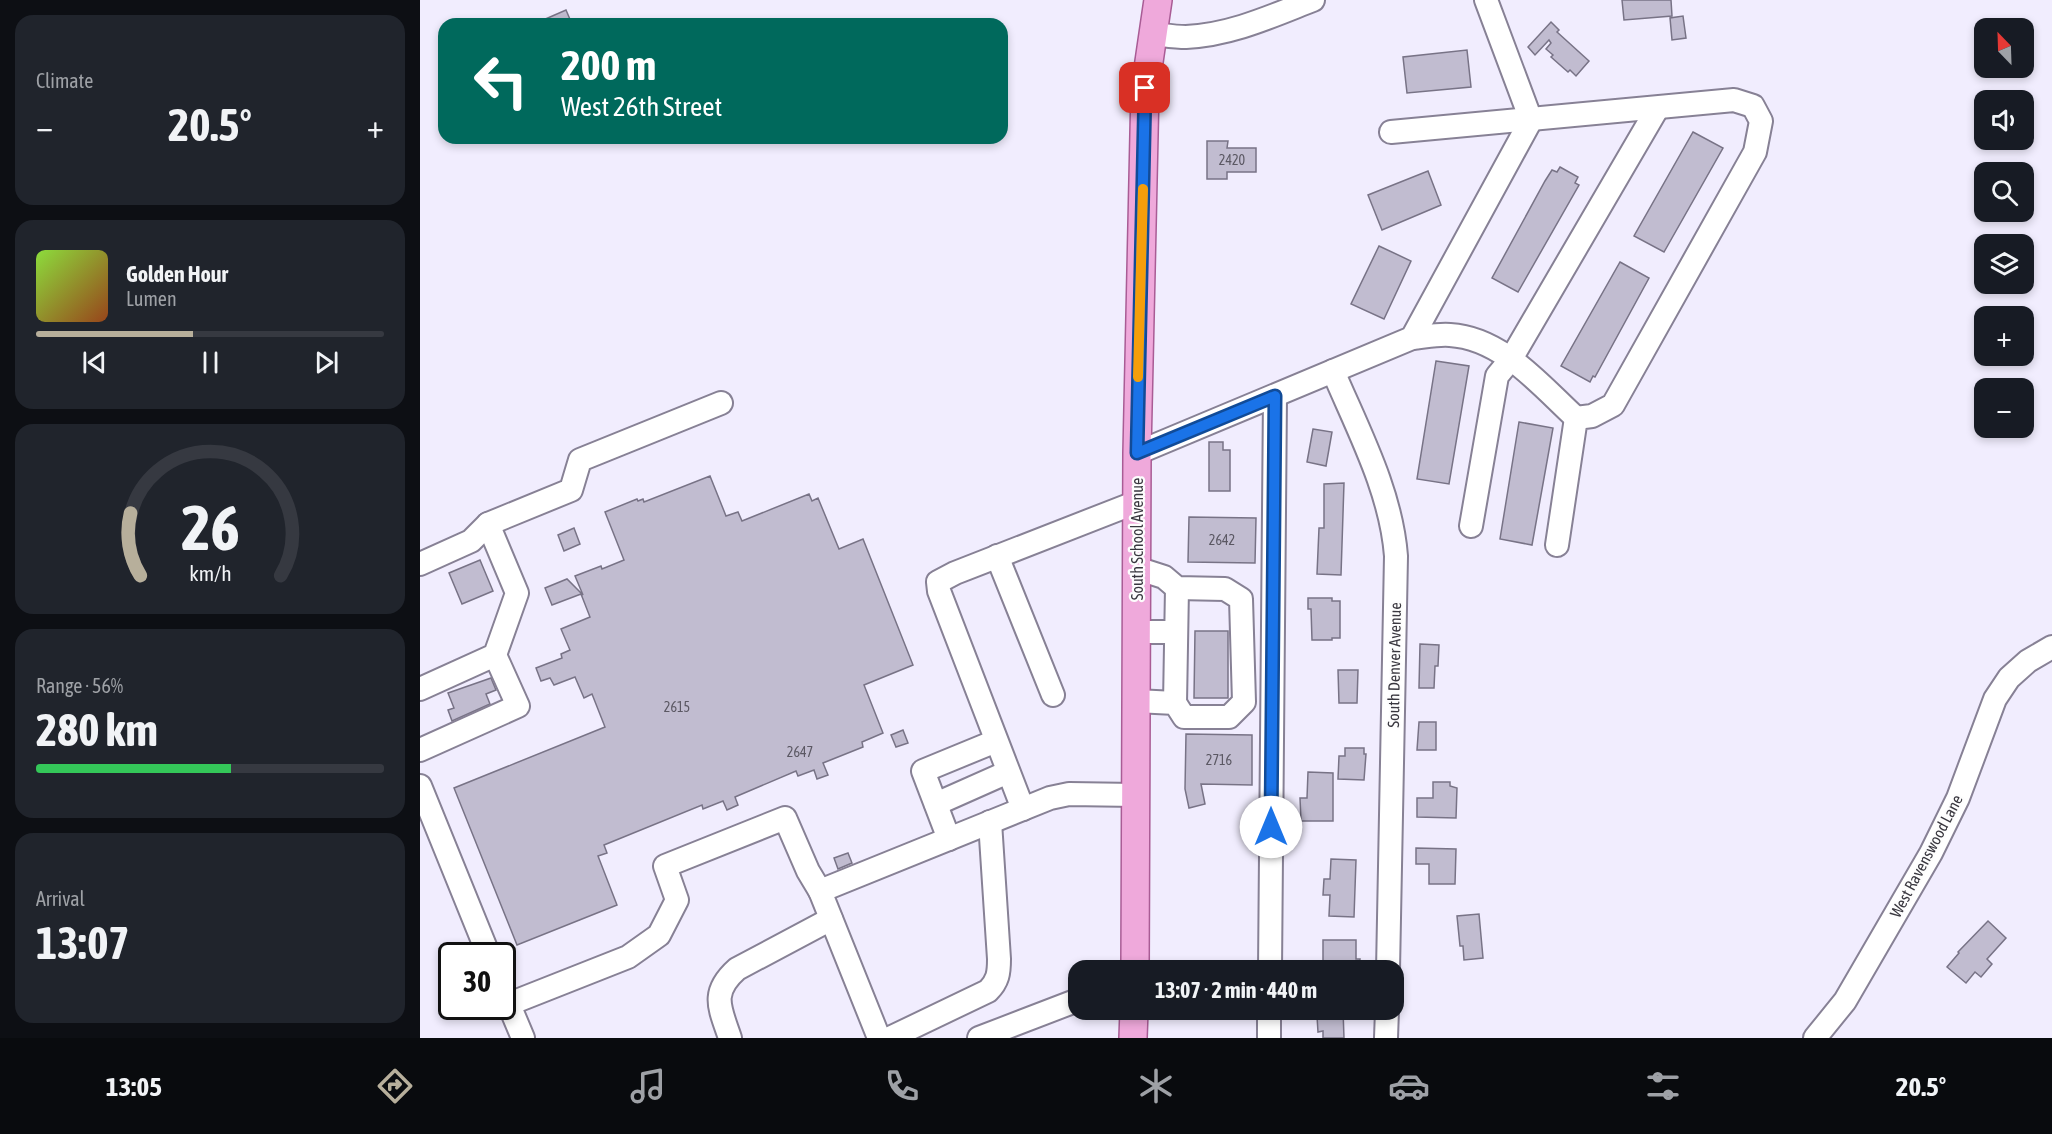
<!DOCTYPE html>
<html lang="en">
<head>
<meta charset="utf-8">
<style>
  :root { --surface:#171b24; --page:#20242c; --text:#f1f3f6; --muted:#9ea1a6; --line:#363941; --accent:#b7af9b }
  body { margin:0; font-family:"Asap Condensed",sans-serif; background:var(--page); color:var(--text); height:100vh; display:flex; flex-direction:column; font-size:22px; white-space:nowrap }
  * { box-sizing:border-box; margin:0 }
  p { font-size:20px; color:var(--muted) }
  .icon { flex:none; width:33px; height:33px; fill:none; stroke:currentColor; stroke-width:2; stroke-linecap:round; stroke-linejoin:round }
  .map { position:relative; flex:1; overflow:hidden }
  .details { display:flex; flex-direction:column; gap:15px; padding:15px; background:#0d0f14; width:420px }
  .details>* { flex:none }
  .guide { position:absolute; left:18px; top:18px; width:570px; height:126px; border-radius:18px; box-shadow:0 3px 9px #0003; background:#00695c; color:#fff; overflow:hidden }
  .needle { width:39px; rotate:337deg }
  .controls { position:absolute; left:1554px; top:18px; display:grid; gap:12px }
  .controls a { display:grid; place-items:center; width:60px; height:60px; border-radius:12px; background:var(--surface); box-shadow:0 3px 9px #0003; font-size:30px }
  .speed { position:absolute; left:18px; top:942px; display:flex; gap:12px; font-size:30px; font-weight:700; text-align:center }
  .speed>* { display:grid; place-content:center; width:78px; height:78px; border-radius:50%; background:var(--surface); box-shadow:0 3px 9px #0003; line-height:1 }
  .speed .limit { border:3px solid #111; border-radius:9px; background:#fff; color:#111 }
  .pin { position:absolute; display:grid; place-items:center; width:51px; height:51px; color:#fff; margin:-26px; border-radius:12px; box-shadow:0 3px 9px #0006 }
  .me { position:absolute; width:66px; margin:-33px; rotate:0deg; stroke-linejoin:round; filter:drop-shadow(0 0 4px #0008) }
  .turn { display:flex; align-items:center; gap:21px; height:126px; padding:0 24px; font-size:27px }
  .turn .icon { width:78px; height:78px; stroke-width:2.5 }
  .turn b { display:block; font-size:42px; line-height:51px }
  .big { font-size:45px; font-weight:700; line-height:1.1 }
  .details .tile { flex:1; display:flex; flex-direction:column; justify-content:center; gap:9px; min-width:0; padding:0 21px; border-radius:18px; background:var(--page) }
  .details .dial { align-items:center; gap:0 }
  .dial svg { height:156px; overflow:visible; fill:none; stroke:var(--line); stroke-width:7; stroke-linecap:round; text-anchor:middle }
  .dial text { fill:var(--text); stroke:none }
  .song { display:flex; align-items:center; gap:18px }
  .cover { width:72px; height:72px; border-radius:9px; background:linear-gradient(135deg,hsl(90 70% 55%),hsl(20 70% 35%)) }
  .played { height:6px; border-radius:3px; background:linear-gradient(90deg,var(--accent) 45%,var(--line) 45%) }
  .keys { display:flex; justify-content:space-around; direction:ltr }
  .heat { display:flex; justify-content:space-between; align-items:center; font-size:33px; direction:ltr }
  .charge { height:9px; border-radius:4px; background:linear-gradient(90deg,#34c759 56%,var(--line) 0) }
  .trip { position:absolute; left:648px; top:960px; width:336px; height:60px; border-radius:18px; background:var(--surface); box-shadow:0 3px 9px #0003; font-weight:700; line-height:60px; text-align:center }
  .tabs { display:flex; height:96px; justify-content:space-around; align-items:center; background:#090b0e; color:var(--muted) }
  .tabs .icon { width:42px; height:42px }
  .tabs .active { color:var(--accent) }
  .tabs b { font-size:27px; color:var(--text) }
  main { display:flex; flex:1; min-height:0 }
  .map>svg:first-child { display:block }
</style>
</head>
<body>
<main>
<section class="details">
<div class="tile"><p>Climate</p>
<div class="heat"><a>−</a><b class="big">20.5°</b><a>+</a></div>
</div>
<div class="tile">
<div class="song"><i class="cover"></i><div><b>Golden Hour</b><p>Lumen</p></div></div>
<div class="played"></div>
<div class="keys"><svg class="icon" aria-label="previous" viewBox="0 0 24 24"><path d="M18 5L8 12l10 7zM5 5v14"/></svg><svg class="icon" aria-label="pause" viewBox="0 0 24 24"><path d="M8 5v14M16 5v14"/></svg><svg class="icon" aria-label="next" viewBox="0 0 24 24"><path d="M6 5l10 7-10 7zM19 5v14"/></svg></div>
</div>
<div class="tile dial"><svg viewBox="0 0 100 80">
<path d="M14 69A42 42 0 1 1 86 69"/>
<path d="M14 69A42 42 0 0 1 9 37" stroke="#b7af9b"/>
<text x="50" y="56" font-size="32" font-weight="700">26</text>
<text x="50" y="72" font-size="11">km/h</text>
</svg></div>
<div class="tile"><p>Range · 56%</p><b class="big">280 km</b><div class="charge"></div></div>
<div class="tile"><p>Arrival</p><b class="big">13:07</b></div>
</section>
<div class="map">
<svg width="1632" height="1038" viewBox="0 0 1632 1038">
  <rect width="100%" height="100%" fill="#f1edfe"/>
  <g fill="#c1bcd0" stroke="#787386" stroke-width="1.5">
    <path d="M1202,0H1251L1252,16L1204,20Z"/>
    <path d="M146,10L152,24H114Z"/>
    <path d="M1263,16L1266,38L1252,40L1250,18Z"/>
    <path d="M1131,22L1139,30L1137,32L1169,61L1156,76L1150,70L1148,72L1131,57L1133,55L1126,49L1131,43L1129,40L1115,55L1108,47Z"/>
    <path d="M1047,50L1051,87L987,93L983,57Z"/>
    <path d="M1273,132L1303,148L1244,252L1214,236Z"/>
    <path d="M787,141H808L807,148H836V172H807V179H787Z"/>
    <path d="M1140,167L1158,177L1155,183L1159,185L1098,292L1072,278L1125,181L1132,170L1137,172Z"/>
    <path d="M1008,171L1021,205L962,230L948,195Z"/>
    <path d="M959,246L991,261L964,319L931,304Z"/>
    <path d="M1200,262L1229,278L1175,377L1173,376L1170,382L1141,366Z"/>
    <path d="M1016,361L1049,366L1029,484L997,479Z"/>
    <path d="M1099,422L1133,428L1112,545L1080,539Z"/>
    <path d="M893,429L912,432L906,466L887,462Z"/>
    <path d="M789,442H803V450H810V491H789Z"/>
    <path d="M290,476L306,516L318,512L322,521L389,494L392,501L398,498L419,549L443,539L493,665L444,685L463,733L442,742L443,747L403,763L408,775L397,779L394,770L378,776L376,771L315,797L318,805L307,810L303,801L283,809L282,805L184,845L187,853L178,856L197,905L97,945L34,788L185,727L172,694L164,698L155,677L134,685L130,678L121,681L116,668L142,658L141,654L150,650L141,629L170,617L161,594L132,605L125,588L147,579L163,595L155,576L181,566L182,569L204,560L185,512L217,499L218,501L223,499L224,502Z"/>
    <path d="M924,483L921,575L897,574L899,528H904V484Z"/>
    <path d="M769,517L836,518L835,563L768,562Z"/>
    <path d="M154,528L160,544L144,551L138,535Z"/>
    <path d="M60,560L73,591L42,604L29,573Z"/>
    <path d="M888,598H912V601H920V638H912V640H892L891,609H888Z"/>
    <path d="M775,631H808V698H774Z"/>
    <path d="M1000,644L1019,645L1018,666H1015L1014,688H999Z"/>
    <path d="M918,670H938L937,703H919Z"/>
    <path d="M71,678L76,690L66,694L70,704L32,721L28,710L34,708L28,693Z"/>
    <path d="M999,722H1016V750H997Z"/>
    <path d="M483,730L488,743L476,747L471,735Z"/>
    <path d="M766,734L832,735V785L781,784L785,804L769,808L765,789Z"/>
    <path d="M925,748H944V754H946L944,780L918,779L919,756H925Z"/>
    <path d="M888,772L913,773V821H881L880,798H887Z"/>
    <path d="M1013,782H1030V786L1037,788L1036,818L997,817V798H1013Z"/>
    <path d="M996,848L1036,849L1035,884H1009V864H996Z"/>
    <path d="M428,853L432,863L418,869L414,858Z"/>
    <path d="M911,859L936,860L934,917L909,916L910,895H903L904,879H910Z"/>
    <path d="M1059,914L1063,958L1044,960L1043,946H1040L1037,916Z"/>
    <path d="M1568,921L1586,938L1567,959L1572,964L1561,977L1555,972L1546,983L1527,967L1539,953L1538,952Z"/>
    <path d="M903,940H936V959H940L939,970H903Z"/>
    <path d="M901,1010H923L924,1038H903V1031L898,1032L897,1016L901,1014Z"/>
  </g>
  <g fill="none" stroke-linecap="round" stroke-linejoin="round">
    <defs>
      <g id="minor">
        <path d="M733,34C743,35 755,37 766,37C811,35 852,16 893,0"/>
        <path d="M971,132L1314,100L1333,106L1341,121L1335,152L1193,405L1172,416L1156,418L1137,545"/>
        <path d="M992,338C1004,337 1017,334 1030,335C1082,338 1120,385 1156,418"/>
        <path d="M913,371C938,430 971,491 976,556L968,970"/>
        <path d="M717,453L992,338L1111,120L1066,0"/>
        <path d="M1051,526L1077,376L1091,359L1237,109"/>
        <path d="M577,556L633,695"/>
        <path d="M0,564L51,541L68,524L151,490L160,460L301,403"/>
        <path d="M716,632H756"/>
        <path d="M0,689L75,655L97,593L68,524"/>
        <path d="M716,701L755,703L764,717H809L824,702L821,599L805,589L757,588L744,577L716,568"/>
        <path d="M755,703L757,588"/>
        <path d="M0,750L98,706L75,655"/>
        <path d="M0,786L69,956"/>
        <path d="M516,804L588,772"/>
        <path d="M603,809L519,591L518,582L535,573L717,502"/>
        <path d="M529,839L503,771L576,741"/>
        <path d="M850,970L855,396"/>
        <path d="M82,988L103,1038"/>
        <path d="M89,1004L208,957L239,935L257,900L245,866L365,818L388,871L400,891"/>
        <path d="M310,1038C300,1008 290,993 317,969L411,919"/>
        <path d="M459,1038L400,891L630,798L649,794L716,795"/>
        <path d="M470,1038L568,991C578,981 579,973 579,959L570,822"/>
        <path d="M559,1038L658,1000"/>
        <path d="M849,1038V1010"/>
        <path d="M966,1038L967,1010"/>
        <path d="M1395,1038L1425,1001L1511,853L1538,798L1575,699L1589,678L1608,661L1632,647"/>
      </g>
      <g id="major">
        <path d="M715,970L717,453L725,89L738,0"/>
        <path d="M713,1038L714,1010"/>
      </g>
    </defs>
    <use href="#minor" stroke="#878195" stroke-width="26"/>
    <use href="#major" stroke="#a95c95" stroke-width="30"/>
    <use href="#minor" stroke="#fff" stroke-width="22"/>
    <use href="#major" stroke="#efa9db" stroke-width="27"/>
  </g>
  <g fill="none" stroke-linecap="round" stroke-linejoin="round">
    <defs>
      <path id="route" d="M725,88L717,453L855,396L851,827"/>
    </defs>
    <use href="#route" stroke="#114b97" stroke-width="15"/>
    <use href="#route" stroke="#1a73e8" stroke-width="10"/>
    <path stroke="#f59e0b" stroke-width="10" d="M718,377L723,189"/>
  </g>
  <g text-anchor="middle" stroke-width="4.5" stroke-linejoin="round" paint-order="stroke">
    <g font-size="14" fill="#5b5863">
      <text x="812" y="165">2420</text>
      <text x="802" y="545">2642</text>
      <text x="257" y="712">2615</text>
      <text x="380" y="757">2647</text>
      <text x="799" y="765">2716</text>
    </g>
    <g font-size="16" fill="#39373f" stroke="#fdfdfd">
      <text transform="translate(717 539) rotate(-90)" y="6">South School Avenue</text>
      <text transform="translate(974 665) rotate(-89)" y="6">South Denver Avenue</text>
      <text transform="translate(1506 856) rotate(-62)" y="6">West Ravenswood Lane</text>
    </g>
  </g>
</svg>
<div class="controls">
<a><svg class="needle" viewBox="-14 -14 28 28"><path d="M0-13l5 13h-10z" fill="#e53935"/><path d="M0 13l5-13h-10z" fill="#9ea1a6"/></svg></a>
<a><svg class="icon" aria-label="sound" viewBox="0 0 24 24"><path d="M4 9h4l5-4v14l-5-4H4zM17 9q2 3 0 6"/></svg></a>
<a><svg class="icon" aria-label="search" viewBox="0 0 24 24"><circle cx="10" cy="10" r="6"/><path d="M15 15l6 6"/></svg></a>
<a><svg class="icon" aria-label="layers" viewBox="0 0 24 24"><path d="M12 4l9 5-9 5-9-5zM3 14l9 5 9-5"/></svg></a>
<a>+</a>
<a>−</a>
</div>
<div class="speed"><div class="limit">30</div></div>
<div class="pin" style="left:725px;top:88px;background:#d93025"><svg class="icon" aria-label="arrive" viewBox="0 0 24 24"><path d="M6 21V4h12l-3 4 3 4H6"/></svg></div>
<svg class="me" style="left:851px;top:827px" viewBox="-20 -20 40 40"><circle r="19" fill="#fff"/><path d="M0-13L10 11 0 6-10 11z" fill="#1a73e8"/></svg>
<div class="trip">13:07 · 2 min · 440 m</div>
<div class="guide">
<div class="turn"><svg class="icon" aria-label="left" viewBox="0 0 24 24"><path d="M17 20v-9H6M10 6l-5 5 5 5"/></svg><div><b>200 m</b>West 26th Street</div></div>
</div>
</div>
</main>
<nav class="tabs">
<b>13:05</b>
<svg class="icon active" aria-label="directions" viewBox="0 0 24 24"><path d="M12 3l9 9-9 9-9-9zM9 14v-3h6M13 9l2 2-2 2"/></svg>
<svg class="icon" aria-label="music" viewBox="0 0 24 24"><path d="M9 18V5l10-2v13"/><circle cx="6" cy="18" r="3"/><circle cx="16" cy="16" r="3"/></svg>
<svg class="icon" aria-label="phone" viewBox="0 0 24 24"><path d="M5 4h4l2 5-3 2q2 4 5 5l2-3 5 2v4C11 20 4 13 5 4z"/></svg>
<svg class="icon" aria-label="climate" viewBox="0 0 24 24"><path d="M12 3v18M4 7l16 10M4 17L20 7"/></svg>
<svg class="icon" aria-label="car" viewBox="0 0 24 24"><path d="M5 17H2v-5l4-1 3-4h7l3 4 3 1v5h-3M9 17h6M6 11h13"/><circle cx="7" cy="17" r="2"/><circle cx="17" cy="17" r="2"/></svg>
<svg class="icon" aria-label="filters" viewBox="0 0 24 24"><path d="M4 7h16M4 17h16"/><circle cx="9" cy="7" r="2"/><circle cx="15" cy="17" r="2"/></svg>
<b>20.5°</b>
</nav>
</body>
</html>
